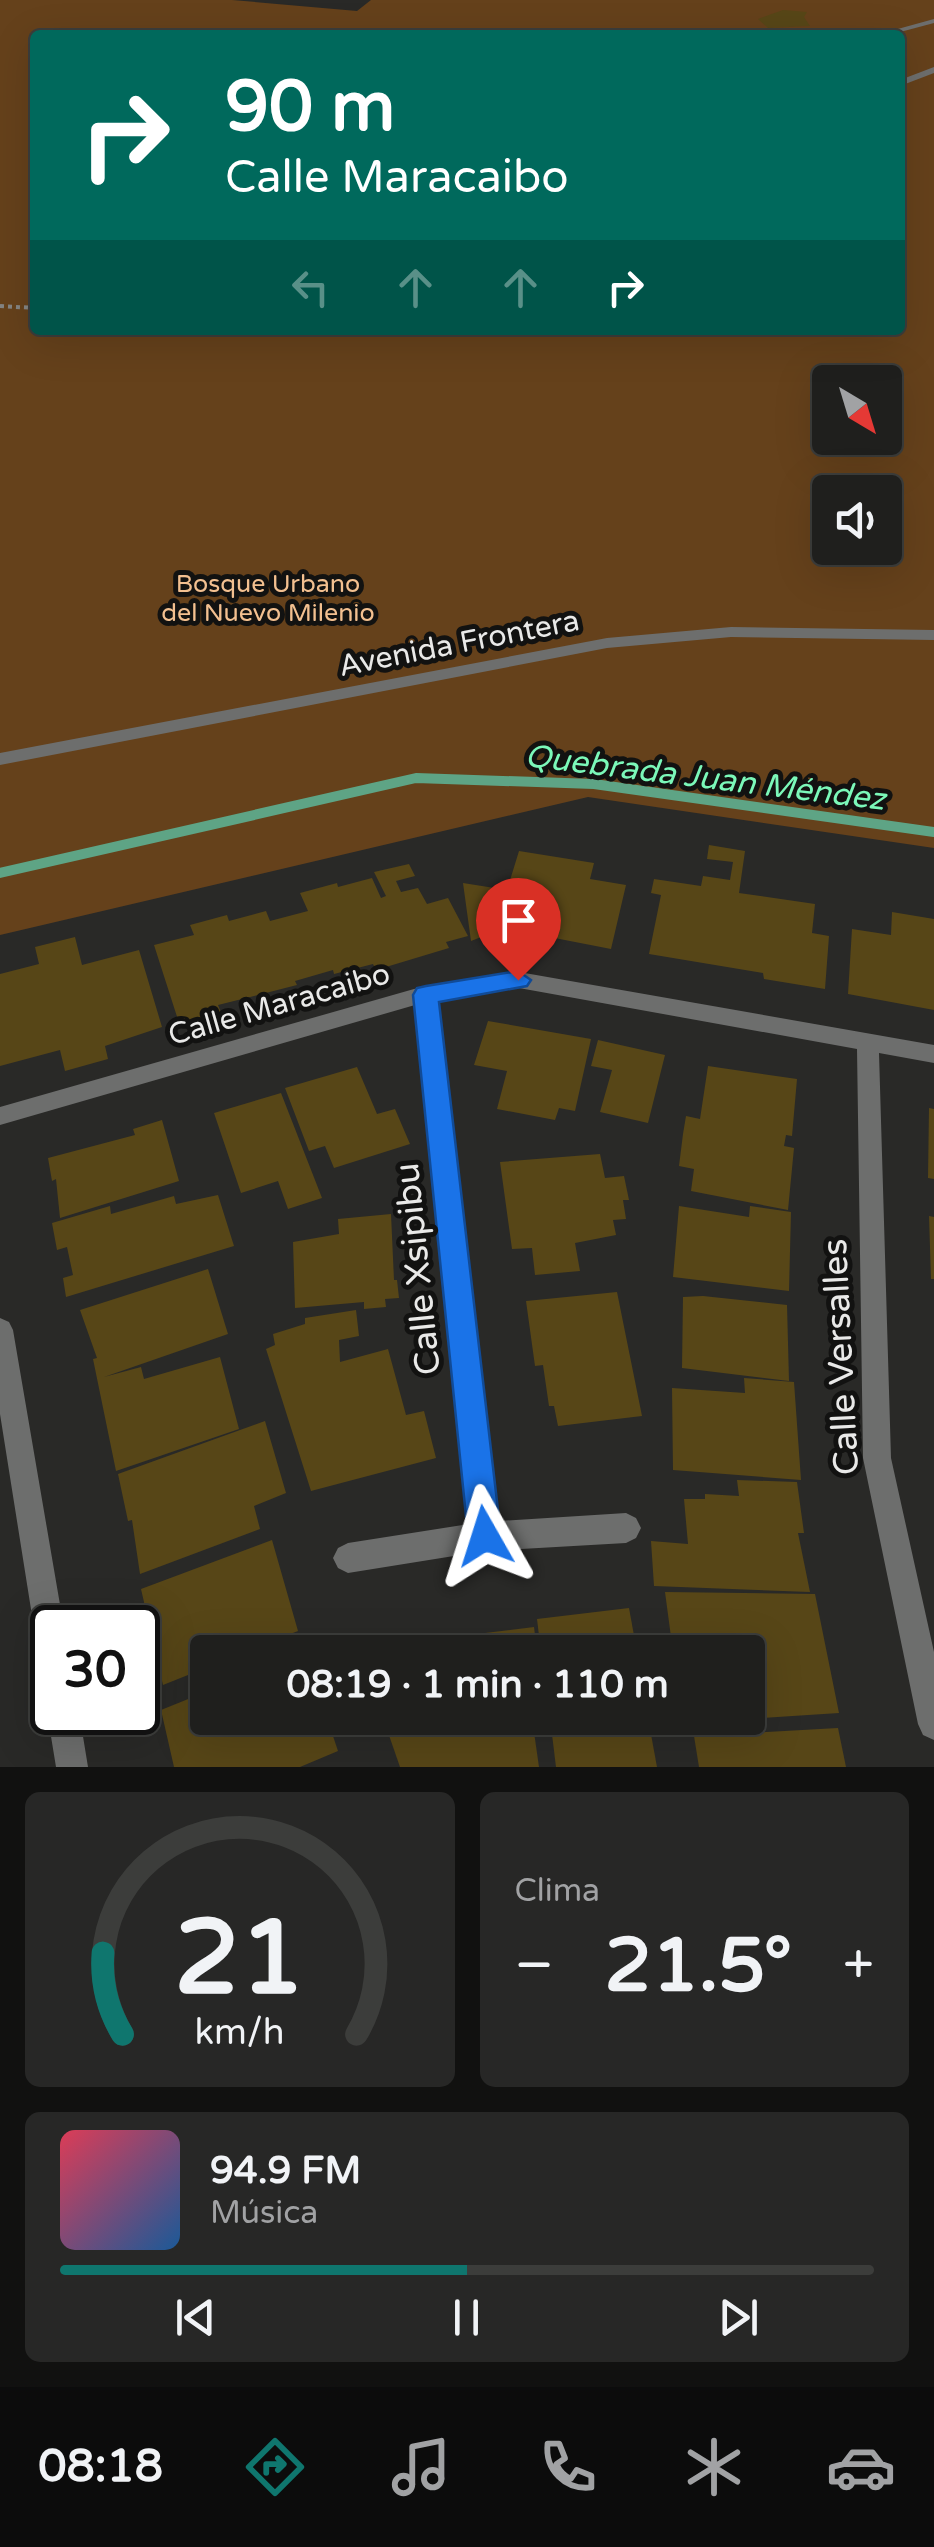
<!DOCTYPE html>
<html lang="es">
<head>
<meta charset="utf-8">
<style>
  :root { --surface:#1f1f1d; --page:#272726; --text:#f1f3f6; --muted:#a1a2a4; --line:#3c3d3b; --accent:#0f766e }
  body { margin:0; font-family:"Varela Round",sans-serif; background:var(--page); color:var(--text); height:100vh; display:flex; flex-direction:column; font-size:38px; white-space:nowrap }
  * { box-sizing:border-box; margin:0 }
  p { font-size:32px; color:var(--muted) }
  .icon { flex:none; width:55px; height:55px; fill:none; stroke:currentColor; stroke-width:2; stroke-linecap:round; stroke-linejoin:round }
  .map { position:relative; height:1767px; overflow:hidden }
  .side { display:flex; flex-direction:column; gap:25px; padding:25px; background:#111110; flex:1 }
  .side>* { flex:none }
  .hud { position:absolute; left:30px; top:30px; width:875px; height:305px; border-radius:10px; box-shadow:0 10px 40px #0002,0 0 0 2px var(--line); background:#00695c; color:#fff; overflow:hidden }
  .needle { width:65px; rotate:142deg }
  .fabs { position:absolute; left:812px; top:365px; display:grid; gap:20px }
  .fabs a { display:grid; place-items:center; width:90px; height:90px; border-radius:10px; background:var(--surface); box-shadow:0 10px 40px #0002,0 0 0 2px var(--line); font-size:50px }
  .speed { position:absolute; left:30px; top:1605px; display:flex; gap:20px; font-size:50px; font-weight:700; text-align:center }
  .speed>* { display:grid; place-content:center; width:130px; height:130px; border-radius:50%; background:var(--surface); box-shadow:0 10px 40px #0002,0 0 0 2px var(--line); line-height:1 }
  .speed .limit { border:5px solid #111; border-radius:15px; background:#fff; color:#111 }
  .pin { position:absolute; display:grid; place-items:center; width:85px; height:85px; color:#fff; margin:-102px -42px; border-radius:50% 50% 50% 0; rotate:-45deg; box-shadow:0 0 10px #0007 }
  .pin .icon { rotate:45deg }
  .me { position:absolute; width:110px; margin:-55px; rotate:354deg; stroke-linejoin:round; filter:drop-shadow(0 0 8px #0008) }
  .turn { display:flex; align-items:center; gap:35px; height:210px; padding:0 30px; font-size:45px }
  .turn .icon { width:130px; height:130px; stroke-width:2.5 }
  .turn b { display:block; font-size:70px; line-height:85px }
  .lanes { display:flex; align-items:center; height:95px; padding:0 30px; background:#0003; justify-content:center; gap:50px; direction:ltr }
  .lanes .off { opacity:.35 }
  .big { font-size:75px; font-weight:700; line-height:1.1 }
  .side .tile { flex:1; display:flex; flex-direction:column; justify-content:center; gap:15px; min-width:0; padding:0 35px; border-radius:15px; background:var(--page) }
  .side .dial { align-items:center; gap:0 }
  .dial svg { height:260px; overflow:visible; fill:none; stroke:var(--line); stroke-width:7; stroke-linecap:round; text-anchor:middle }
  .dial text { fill:var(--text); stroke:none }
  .song { display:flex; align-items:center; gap:30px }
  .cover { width:120px; height:120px; border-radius:15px; background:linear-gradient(135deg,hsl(350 70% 55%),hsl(210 70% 35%)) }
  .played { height:10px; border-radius:5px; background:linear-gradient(90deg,var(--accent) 50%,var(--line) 50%) }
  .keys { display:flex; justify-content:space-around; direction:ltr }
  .heat { display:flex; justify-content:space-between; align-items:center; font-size:55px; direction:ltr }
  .side .tiles { flex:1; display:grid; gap:25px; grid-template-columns:1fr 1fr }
  .tile:last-child { grid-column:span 2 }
  .trip { position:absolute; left:190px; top:1635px; width:575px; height:100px; border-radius:10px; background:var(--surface); box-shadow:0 10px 40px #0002,0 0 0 2px var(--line); font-weight:700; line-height:100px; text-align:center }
  .tabs { display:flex; height:160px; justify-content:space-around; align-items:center; background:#0c0c0c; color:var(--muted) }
  .tabs .icon { width:70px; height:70px }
  .tabs .selected { color:var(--accent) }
  .tabs b { font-size:45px; color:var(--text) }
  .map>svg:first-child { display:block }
</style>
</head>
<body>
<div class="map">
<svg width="934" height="1767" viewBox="0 0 934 1767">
  <rect width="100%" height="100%" fill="#292927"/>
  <path fill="#65411b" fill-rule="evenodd" d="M0,0H232L357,11L371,0H934V848L588,797L0,935ZM35,35H900V330H35ZM830,382H885V438H830ZM830,492H885V548H830Z"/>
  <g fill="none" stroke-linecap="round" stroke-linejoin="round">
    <path stroke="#5ea485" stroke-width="10" d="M0,873L416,778L594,784L934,832"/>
  </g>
  <g fill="#574617">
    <path d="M783,10L807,12L804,17L810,26L768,28L758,19Z"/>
    <path d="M709,845L745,851L739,893L815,904L812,933L829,936L825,989L764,979L763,973L649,954L661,895L651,893L654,879L701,886L703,876L730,880L733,862L707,859Z"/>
    <path d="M519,851L594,863L590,879L626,885L611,949L534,934L532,940L494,932L471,941L463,883L507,890Z"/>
    <path d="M409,864L415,876L396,881L401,892L418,888L427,904L448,898L468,936L446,942L449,948L376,970L373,964L334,974L333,970L295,981L297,985L218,1005L222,1015L180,1026L154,945L194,935L190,925L227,915L229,921L266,911L270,921L308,911L300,893L337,883L338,887L372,878L381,898L386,896L374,872Z"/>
    <path d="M892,912L934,919V1010L848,994L852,929L891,935Z"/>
    <path d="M75,937L82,965L139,950L162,1027L105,1046L108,1059L65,1071L60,1050L0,1066V974L39,964L35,947Z"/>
    <path d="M488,1021L591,1039L575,1111L559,1108L555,1120L497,1109L507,1071L474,1065Z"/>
    <path d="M598,1040L665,1055L648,1123L600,1112L612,1070L591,1066Z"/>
    <path d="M708,1066L797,1079L792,1136L786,1135L784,1146L794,1148L788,1210L691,1191L694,1169L679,1166L683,1134L686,1116L700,1119Z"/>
    <path d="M357,1067L377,1114L395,1109L410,1144L334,1168L325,1146L309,1151L285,1088Z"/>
    <path d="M281,1093L322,1198L288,1209L278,1181L241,1193L214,1113Z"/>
    <path d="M929,1108L934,1109V1179L928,1178Z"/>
    <path d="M162,1120L179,1181L60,1218L56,1179L52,1181L48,1158L135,1135L133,1129Z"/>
    <path d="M600,1154L605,1178L624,1176L629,1200H623L626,1219L613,1220L616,1235L575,1243L580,1271L535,1275L532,1248L512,1249L500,1162Z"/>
    <path d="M218,1195L234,1246L66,1297L63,1278L73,1275L67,1247L57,1250L52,1223L110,1206L111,1214L174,1196L176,1204Z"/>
    <path d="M679,1206L749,1217L750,1206L791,1212L789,1291L673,1277Z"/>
    <path d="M391,1214L394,1280H397L399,1298L385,1299L386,1307L364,1309V1302L295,1308L293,1242L339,1234L338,1219Z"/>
    <path d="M929,1216L934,1217V1279H931Z"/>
    <path d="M208,1269L228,1334L104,1377L141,1367L144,1379L220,1357L239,1429L116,1471L93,1359L97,1358L80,1310Z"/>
    <path d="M617,1292L642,1416L558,1426L554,1406H549L543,1365L535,1366L526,1301Z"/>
    <path d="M703,1296L787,1305L789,1381L682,1368L683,1297Z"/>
    <path d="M356,1310L359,1336L339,1340L340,1362L388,1349L406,1415L424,1411L436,1458L311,1491L266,1349L275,1345L273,1334L305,1324V1318Z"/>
    <path d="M744,1378L794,1382L801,1480L673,1470L672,1388L745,1393Z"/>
    <path d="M265,1421L286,1493L254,1506L260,1529L140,1574L132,1520L128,1521L118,1474Z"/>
    <path d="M737,1480L797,1482L804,1533H798L810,1592L654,1586L651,1541L688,1544L684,1499H705V1494L739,1496Z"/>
    <path d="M272,1540L298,1631L244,1652H208V1667L163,1685L141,1589Z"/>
    <path d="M665,1592L815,1594L839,1713L748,1719V1652H673Z"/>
    <path d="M629,1608L637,1652H541L537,1619Z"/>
    <path d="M534,1627L537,1652H385V1645Z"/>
    <path d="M208,1691V1718H327L338,1751L300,1767H174L161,1710Z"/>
    <path d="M383,1718H532L539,1767H400Z"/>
    <path d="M550,1718H648L657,1767H556Z"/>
    <path d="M838,1728L846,1767H699L694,1736Z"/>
  </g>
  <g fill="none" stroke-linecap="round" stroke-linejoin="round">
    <path stroke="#848482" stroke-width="4" stroke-dasharray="4 4" stroke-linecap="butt" d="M0,306L35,308"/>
    <g fill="#6d6e6d" fill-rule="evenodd">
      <path d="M934,19V23L889,35H876Z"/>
      <path d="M800,31L810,33L811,35H797Z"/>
      <path d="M934,67V73L900,86V80Z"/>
      <path d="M731,627L934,630V640L731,637L607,648L0,765V753L607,638Z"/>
      <path d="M519,972L934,1045V1063L879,1053L891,1458L934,1652V1740L923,1735L918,1724L863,1458L857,1049L519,988L437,1001L498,1521L626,1513L636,1518L641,1528L636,1538L626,1543L485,1551L348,1573L338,1568L333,1558L338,1548L348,1543L469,1524L415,1005L0,1125V1107L414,989Z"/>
      <path d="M0,1318L9,1322L13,1330L64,1628H52V1662L41,1658L37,1647L0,1414Z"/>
      <path d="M52,1701V1712H79L88,1767H56L47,1712Z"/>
    </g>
  </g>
  <path fill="#1a73e8" stroke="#114b97" stroke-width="2.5" d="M518,971L531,980L527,986L439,1002L501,1536L496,1547L485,1552L473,1547L468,1536L413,995L417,988L426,986Z"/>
  <g text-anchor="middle" stroke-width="10" stroke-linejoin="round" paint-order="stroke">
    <g font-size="25" fill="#f3c090" stroke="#121211">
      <text x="268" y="592">Bosque Urbano<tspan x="268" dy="29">del Nuevo Milenio</tspan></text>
    </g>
    <g font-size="30" fill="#e9e9e8" stroke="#121211">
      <text transform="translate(459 643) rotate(-11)" y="10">Avenida Frontera</text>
      <text transform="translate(279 1004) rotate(-16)" y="10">Calle Maracaibo</text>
    </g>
    <g font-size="32" font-style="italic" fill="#7bf8b9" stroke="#121211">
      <text transform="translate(705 777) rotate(7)" y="11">Quebrada Juan Méndez</text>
    </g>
    <g font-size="35" fill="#e9e9e8" stroke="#121211">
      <text transform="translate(417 1269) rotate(-96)" y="12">Calle Xsipibu</text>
      <text transform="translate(840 1357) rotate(-93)" y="12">Calle Versalles</text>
    </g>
  </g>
</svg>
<div class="fabs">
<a><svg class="needle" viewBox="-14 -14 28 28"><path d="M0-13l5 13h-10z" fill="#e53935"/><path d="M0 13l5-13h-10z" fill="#a1a2a4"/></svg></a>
<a><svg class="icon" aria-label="sound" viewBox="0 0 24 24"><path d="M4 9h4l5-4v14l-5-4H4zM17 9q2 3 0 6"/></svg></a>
</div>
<div class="speed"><div class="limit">30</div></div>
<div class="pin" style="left:518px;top:980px;background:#d93025"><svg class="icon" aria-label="arrive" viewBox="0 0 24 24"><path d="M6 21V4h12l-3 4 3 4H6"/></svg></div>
<svg class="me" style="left:485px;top:1536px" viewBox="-20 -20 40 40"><path d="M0-17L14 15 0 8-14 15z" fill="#1a73e8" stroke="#fff" stroke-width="4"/></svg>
<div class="trip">08:19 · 1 min · 110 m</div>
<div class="hud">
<div class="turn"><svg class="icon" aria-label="right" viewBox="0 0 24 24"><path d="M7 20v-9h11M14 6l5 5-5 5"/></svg><div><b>90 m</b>Calle Maracaibo</div></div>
<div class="lanes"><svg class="icon off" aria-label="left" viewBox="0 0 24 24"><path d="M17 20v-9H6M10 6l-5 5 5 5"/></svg><svg class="icon off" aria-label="ahead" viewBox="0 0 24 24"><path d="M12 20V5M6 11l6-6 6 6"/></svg><svg class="icon off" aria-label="ahead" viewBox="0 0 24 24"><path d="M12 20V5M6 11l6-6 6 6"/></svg><svg class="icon" aria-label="right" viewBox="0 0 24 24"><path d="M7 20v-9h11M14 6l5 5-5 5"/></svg></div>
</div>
</div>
<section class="side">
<div class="tiles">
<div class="tile dial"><svg viewBox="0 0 100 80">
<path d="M14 69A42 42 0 1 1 86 69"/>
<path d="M14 69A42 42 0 0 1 8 44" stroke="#0f766e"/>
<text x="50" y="56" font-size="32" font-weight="700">21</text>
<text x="50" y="72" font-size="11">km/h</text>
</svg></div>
<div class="tile"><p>Clima</p>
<div class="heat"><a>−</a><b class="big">21.5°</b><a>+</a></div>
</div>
<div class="tile">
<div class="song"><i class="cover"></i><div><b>94.9 FM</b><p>Música</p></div></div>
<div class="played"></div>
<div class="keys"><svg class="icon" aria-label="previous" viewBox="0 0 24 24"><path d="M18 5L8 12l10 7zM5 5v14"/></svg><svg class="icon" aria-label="pause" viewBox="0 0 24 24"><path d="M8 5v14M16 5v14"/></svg><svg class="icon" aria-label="next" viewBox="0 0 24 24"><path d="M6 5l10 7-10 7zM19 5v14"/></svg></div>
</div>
</div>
</section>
<nav class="tabs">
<b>08:18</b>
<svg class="icon selected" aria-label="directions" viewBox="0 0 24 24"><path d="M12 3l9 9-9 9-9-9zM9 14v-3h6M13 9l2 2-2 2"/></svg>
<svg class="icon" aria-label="music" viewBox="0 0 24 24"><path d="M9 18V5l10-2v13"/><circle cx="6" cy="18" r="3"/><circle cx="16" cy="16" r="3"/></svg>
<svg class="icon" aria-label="phone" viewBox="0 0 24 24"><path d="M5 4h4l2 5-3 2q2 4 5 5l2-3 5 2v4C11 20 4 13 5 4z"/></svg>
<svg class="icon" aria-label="climate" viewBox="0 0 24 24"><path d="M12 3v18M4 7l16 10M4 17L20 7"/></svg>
<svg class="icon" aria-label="car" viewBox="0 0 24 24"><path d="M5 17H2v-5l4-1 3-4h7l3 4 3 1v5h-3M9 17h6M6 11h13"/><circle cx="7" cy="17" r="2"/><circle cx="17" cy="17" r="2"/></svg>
</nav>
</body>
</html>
